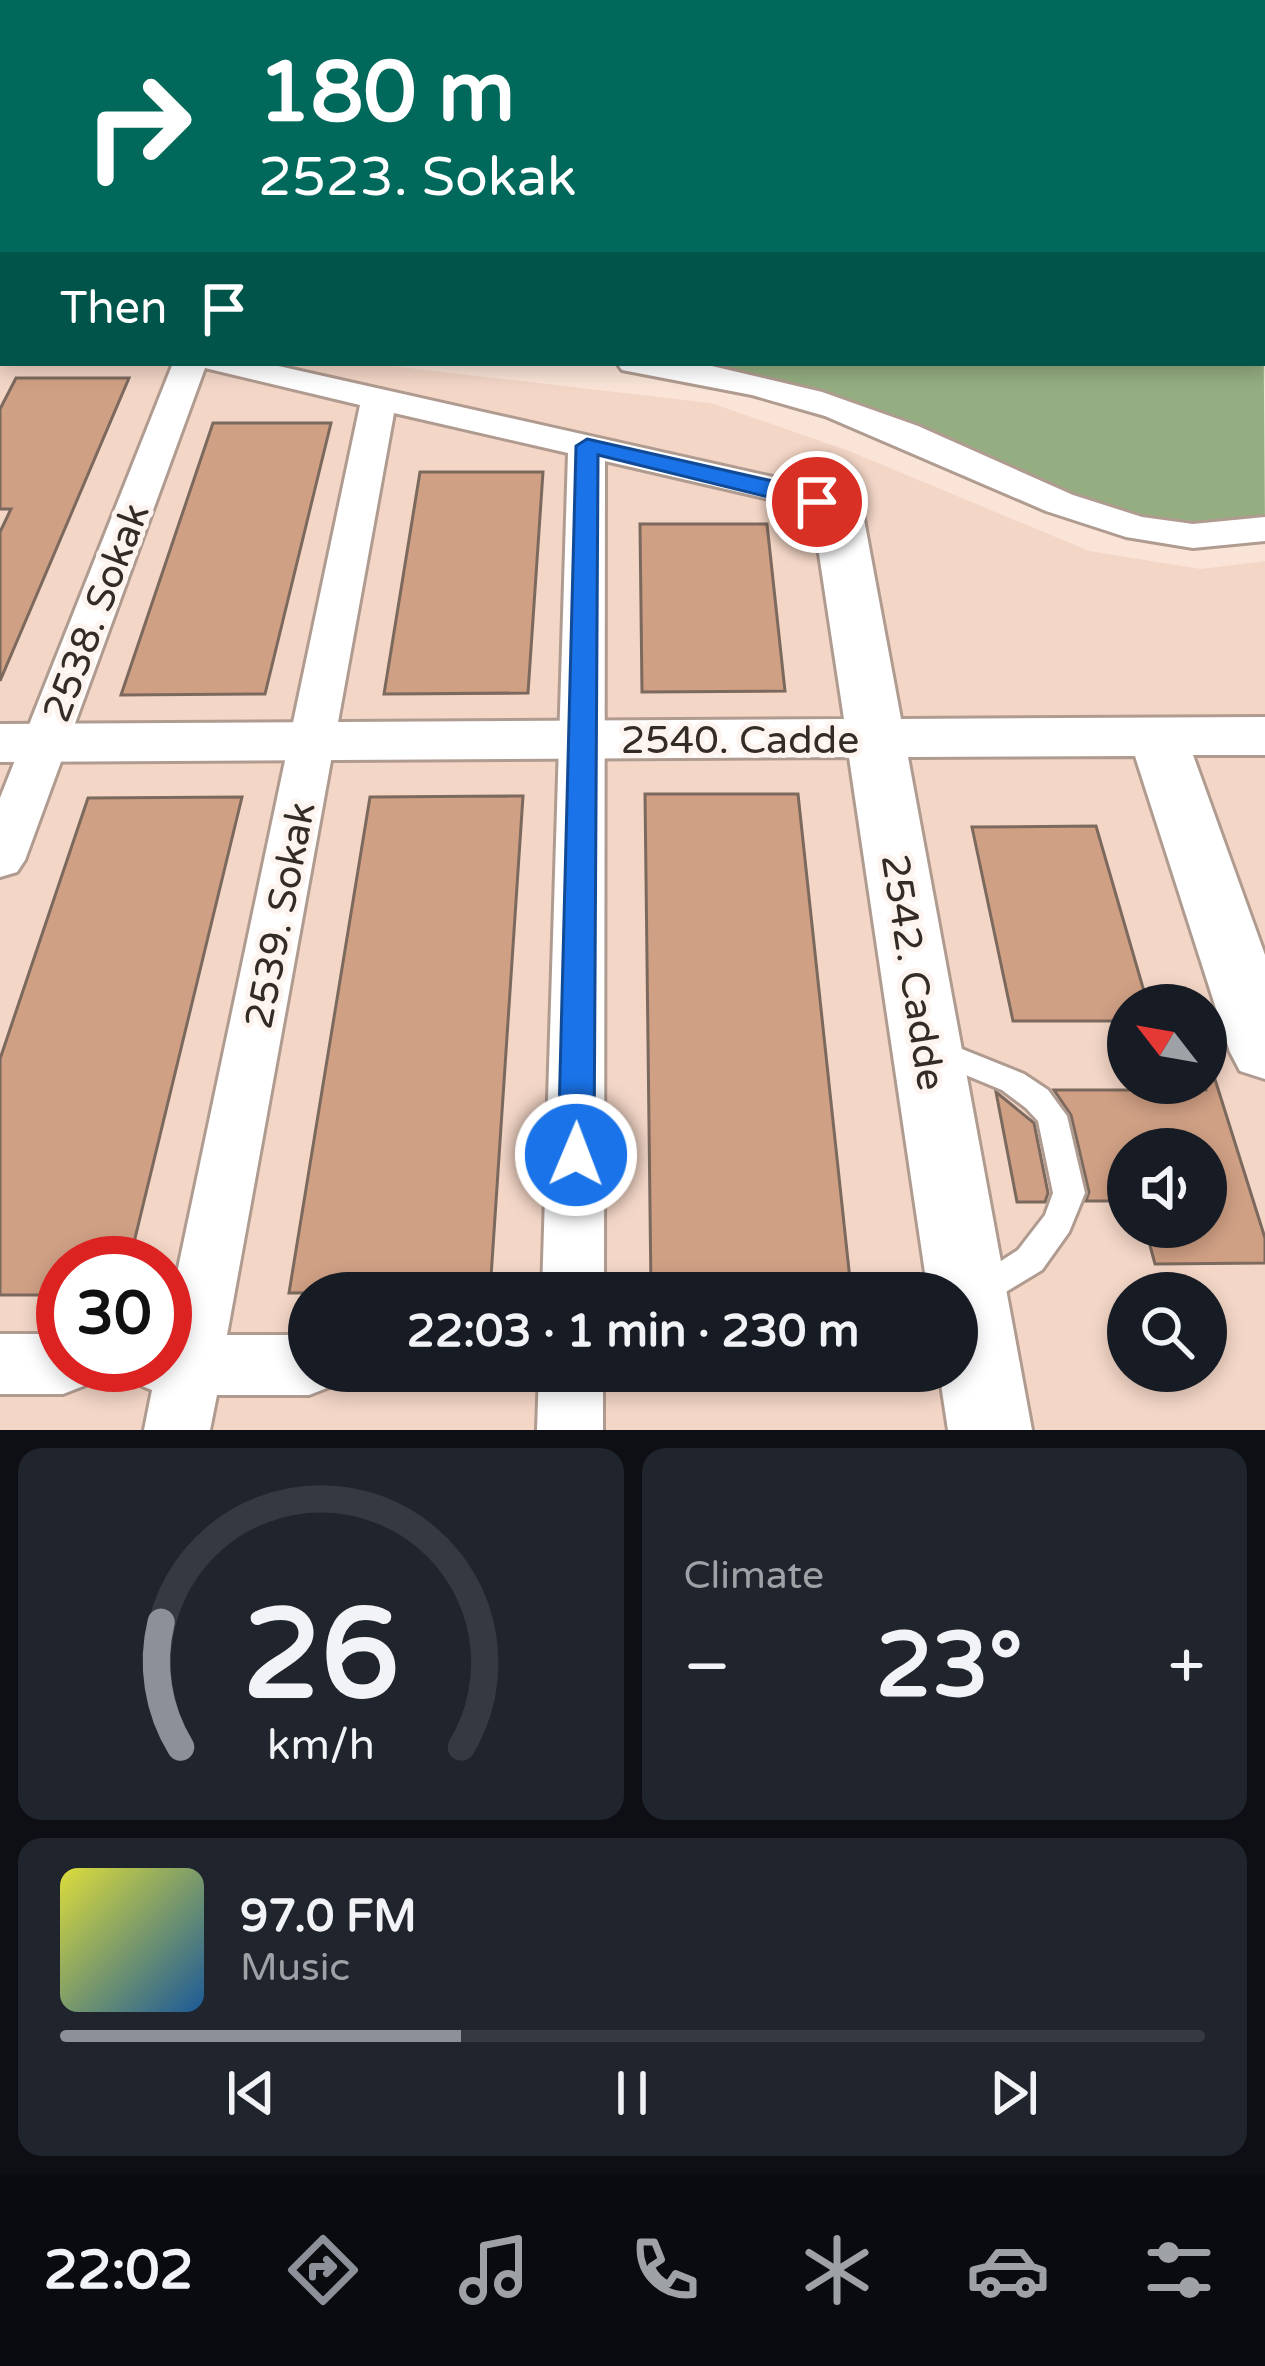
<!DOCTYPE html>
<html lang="en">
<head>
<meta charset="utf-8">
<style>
  :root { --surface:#171b24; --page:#20242c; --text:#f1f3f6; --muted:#9ea1a6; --line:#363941; --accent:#8c9099 }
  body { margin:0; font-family:"Varela Round",sans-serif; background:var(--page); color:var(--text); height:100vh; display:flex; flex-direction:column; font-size:45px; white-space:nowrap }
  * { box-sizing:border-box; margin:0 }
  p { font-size:39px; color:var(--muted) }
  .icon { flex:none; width:66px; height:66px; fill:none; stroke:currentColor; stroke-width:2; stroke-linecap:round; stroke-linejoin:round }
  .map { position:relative; height:1430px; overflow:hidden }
  .details { display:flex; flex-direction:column; gap:18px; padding:18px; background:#0d0f14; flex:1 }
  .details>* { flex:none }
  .top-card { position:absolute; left:0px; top:0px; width:1266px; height:366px; box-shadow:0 6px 18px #0003; background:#00695c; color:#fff; overflow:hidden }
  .needle { width:78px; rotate:301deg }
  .fabs { position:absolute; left:1107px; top:984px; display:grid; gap:24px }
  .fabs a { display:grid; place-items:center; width:120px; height:120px; border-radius:50%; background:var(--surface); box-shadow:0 6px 18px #0003; font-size:60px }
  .speed { position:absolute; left:36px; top:1236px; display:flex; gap:24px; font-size:60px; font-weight:700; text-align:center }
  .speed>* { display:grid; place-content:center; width:156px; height:156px; border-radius:50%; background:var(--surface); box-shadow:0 6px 18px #0003; line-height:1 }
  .speed .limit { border:18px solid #d22; background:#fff; color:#111 }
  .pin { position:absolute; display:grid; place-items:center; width:102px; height:102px; color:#fff; margin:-51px; border:6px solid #fff; border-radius:50%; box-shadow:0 3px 12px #0007 }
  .me { position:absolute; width:132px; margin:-66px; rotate:1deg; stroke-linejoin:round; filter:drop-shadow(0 0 9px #0008) }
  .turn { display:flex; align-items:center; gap:42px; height:252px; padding:0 60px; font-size:54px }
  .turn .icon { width:156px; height:156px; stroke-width:2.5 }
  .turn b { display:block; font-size:84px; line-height:102px }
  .then { display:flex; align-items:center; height:114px; padding:0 60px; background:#0003; gap:24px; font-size:45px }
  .big { font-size:90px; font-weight:700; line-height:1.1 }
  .details .card { flex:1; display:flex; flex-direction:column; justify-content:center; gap:18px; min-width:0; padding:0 42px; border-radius:24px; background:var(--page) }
  .details .dial { align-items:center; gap:0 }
  .dial svg { height:312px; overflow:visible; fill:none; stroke:var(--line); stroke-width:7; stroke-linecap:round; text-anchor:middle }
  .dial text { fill:var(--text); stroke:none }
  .song { display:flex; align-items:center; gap:36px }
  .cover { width:144px; height:144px; border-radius:18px; background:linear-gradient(135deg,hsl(60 70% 55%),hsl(210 70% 35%)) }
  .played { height:12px; border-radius:6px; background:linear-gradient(90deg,var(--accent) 35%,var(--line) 35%) }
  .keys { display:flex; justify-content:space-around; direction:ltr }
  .heat { display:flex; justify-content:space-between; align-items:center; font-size:66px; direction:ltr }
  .details .tiles { flex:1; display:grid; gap:18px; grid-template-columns:1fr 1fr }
  .card:last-child { grid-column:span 2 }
  .trip { position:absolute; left:288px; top:1272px; width:690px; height:120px; border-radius:60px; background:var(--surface); box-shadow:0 6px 18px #0003; font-weight:700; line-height:120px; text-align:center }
  .tabs { display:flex; height:192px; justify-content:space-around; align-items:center; background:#090b0e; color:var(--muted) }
  .tabs .icon { width:84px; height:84px }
  .tabs .active { color:var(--accent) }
  .tabs b { font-size:54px; color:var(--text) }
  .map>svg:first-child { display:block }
</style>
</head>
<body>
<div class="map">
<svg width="1265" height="1430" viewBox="0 0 1265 1430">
  <rect width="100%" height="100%" fill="#fae4d7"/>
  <path fill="#f3d6c6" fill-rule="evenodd" d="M0,321L3,363H365L711,403L849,451L1089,551L1201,569L1265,561V1430H0ZM1128,1005H1206V1083H1128ZM1128,1149H1206V1227H1128ZM63,1263H165V1365H63ZM309,1293H957V1371H309ZM1128,1293H1206V1371H1128Z"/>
  <g fill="#94ad81">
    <path d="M118,0H1265V24L1263,3H114Z"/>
    <path d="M1263,259L1265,529L1110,523L869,419L634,363H1263Z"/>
  </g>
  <g fill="#d0a084" stroke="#7c695e" stroke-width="3">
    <path d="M16,378H129L0,681V532L11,509H0V409Z"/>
    <path d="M213,423H331L265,694L121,695Z"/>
    <path d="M420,472H543L528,693L384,694Z"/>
    <path d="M640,524H767L785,691L642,692Z"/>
    <path d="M645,794H798L851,1289L651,1290Z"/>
    <path d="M523,796L490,1292L289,1293L370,797Z"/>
    <path d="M242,797L129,1263H63V1295H0V1059L88,798Z"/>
    <path d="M1096,826L1148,1005H1128V1021H1013L972,827Z"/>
    <path d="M1213,1073L1265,1238V1263L1155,1264L1145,1227H1206V1149H1128V1201H1086L1089,1192L1071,1115L1054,1090H1206V1074Z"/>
    <path d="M996,1092L1034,1123L1048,1193L1045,1202H1017Z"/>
  </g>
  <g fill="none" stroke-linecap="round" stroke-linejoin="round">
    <defs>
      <path id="service" d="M937,1039L1024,1074L1048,1090L1067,1116L1085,1193L1069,1232L1042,1270L976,1310L964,1305L959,1295L964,1285L1018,1250L1045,1215L1053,1193L1038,1121L1026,1108L1002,1090L927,1059L922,1051L927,1043Z"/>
      <g id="minor">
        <rect x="1263" y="250" width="2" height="20"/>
        <rect x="0" y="262" width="3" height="20"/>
        <rect x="0" y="315" width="3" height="20"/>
        <path d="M173,363H265L795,482L852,506L858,514L852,522L838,526L769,499L605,461L604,1293H542L568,453L394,413L227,1335H309V1371H338L332,1386L309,1395H217L210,1430H144L152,1390L142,1386L133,1365H165V1330L360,405L205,368L25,860L17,872L0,877V798Z"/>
        <path d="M617,363H699L822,392L918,426L1073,495L1142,517L1193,524L1265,517V541L1193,548L1126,537L1046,511L825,416L752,395L622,370Z"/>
        <path d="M0,1334H63V1365H95L86,1385L63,1394H0Z"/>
        <path d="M539,1371H603V1430H537Z"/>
      </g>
      <path id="tertiary" d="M838,499L855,504L863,514L901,719L1265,717V755H1193L1265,955V1079L1240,1071L1230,1052L1135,756L908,757L1032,1430H948L939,1371H957V1293H928L849,757L0,762V724L844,719L813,514L821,504Z"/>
    </defs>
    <use href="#service" stroke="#b09b90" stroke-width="6"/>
    <use href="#minor" stroke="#b09b90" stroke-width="6"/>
    <use href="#tertiary" stroke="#b09b90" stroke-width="6"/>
    <use href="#service" fill="#fff" fill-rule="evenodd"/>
    <use href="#minor" fill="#fff" fill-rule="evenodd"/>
    <use href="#tertiary" fill="#fff" fill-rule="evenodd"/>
  </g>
  <path fill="#1a73e8" stroke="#114b97" stroke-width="3" d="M587,439L790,485L829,502L817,509L598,455L594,1155L588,1165L576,1169L564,1165L558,1155L576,446Z"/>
  <g text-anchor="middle" stroke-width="10" stroke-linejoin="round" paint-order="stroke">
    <g font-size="39" fill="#332b26" stroke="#fdf4ef">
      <text transform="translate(95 612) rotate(-69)" y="14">2538. Sokak</text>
      <text x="740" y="753">2540. Cadde</text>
      <text transform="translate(279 915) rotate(-79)" y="14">2539. Sokak</text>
      <text transform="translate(914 972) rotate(81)" y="14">2542. Cadde</text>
    </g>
  </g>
</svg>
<div class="fabs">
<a><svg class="needle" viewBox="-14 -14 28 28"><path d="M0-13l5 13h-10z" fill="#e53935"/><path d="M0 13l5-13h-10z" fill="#9ea1a6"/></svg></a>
<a><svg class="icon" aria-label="sound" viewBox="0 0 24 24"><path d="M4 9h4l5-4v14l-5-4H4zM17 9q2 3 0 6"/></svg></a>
<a><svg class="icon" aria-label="search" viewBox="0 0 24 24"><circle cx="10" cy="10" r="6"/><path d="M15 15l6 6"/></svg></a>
</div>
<div class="speed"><div class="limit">30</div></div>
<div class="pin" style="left:817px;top:502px;background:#d93025"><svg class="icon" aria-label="arrive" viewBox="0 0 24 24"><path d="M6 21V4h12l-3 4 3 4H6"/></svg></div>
<svg class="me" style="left:576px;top:1155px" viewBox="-20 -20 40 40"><circle r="17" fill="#1a73e8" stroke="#fff" stroke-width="3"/><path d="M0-11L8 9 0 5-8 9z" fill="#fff"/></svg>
<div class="trip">22:03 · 1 min · 230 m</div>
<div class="top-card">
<div class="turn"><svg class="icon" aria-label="right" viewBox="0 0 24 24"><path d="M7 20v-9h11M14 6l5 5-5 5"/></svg><div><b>180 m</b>2523. Sokak</div></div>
<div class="then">Then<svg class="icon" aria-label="arrive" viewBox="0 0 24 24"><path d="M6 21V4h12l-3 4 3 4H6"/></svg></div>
</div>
</div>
<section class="details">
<div class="tiles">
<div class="card dial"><svg viewBox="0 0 100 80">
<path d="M14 69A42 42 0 1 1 86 69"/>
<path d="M14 69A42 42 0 0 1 9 37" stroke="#8c9099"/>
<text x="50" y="56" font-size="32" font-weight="700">26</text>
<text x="50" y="72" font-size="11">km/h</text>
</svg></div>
<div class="card"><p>Climate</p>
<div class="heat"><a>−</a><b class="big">23°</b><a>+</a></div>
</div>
<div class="card">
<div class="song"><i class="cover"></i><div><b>97.0 FM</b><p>Music</p></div></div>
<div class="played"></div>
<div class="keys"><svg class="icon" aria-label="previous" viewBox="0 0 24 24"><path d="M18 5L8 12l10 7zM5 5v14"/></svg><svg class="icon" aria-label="pause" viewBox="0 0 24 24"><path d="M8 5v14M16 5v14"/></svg><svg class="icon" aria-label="next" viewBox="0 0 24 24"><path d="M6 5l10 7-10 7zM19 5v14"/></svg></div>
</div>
</div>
</section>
<nav class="tabs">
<b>22:02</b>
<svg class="icon active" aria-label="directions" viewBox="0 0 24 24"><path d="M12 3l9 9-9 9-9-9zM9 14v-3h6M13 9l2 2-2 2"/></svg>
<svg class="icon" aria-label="music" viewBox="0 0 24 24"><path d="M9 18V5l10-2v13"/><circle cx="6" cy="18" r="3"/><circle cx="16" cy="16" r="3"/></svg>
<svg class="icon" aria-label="phone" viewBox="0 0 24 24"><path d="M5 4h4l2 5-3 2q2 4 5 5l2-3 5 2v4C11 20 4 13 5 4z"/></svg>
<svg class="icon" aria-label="climate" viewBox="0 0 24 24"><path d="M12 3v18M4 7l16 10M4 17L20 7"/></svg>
<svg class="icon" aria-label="car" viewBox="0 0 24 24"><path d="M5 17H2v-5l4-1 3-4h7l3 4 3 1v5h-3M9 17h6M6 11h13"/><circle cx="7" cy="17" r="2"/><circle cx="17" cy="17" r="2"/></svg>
<svg class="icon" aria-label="filters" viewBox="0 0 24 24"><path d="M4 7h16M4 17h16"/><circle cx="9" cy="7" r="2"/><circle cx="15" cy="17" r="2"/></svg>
</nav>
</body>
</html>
